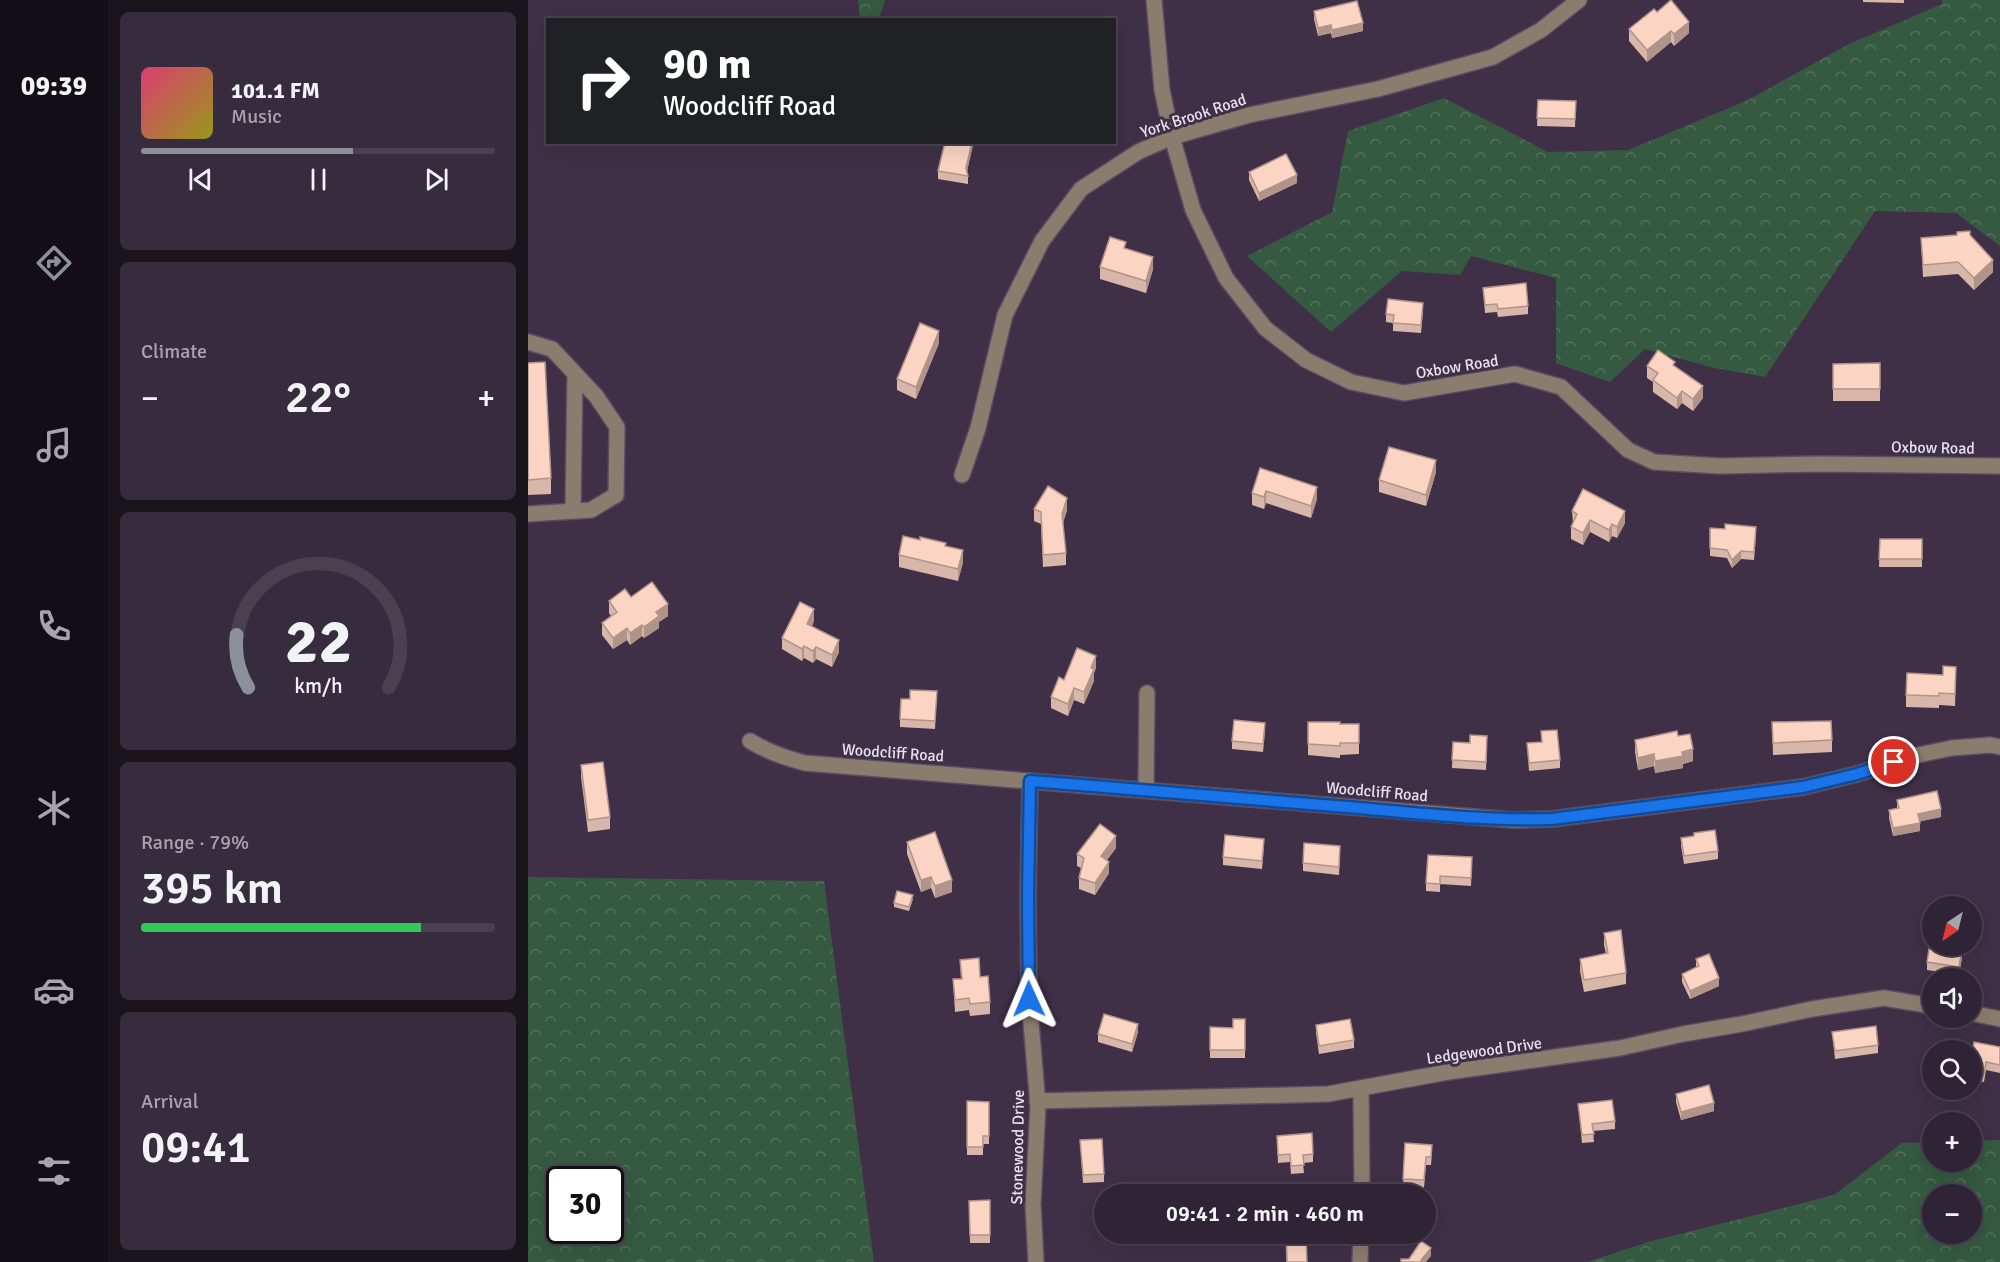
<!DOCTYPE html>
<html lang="en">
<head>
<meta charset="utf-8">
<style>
  :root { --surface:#2f2435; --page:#372c3d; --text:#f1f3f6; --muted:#a7a4ad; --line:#4a4150; --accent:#8c9099 }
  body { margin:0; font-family:Signika,sans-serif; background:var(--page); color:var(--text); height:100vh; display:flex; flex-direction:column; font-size:22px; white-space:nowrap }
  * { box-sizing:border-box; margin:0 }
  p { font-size:20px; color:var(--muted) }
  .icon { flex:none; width:33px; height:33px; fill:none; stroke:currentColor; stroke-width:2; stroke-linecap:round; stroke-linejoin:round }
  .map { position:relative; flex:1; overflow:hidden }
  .panel { display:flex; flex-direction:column; gap:12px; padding:12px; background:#1a141d; width:420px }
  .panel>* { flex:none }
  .guide { position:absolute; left:18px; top:18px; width:570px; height:126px; border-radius:0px; box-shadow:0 6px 24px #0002,0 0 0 2px var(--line); background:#202124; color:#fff; overflow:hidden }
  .needle { width:39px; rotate:215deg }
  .tools { position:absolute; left:1394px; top:896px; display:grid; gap:12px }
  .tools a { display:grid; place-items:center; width:60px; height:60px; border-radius:50%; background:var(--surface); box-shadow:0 6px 24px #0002,0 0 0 2px var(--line); font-size:30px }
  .speed { position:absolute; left:18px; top:1166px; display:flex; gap:12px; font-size:30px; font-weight:700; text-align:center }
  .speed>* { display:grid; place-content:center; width:78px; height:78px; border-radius:50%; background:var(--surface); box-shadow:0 6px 24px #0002,0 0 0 2px var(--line); line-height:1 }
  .speed .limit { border:3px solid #111; border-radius:9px; background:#fff; color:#111 }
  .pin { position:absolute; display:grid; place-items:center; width:51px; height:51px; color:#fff; margin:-26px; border:3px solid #fff; border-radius:50%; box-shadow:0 2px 6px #0007 }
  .me { position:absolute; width:66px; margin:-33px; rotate:359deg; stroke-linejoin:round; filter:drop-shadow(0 0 4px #0008) }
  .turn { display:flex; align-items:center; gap:21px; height:126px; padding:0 18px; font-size:27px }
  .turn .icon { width:78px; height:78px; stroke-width:2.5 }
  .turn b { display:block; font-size:42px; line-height:51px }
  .big { font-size:45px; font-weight:600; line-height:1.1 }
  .panel .card { flex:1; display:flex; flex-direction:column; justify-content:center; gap:9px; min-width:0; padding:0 21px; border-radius:9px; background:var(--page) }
  .panel .dial { align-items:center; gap:0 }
  .dial svg { height:156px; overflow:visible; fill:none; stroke:var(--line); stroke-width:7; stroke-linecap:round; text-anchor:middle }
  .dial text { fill:var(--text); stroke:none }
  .song { display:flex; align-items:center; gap:18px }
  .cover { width:72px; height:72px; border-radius:9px; background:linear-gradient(135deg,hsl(340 70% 55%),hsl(60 70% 35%)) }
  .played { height:6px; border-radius:3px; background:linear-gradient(90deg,var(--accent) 60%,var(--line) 60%) }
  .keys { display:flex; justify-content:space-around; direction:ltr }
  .heat { display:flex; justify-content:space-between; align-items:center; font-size:33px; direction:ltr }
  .charge { height:9px; border-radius:4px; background:linear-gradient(90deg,#34c759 79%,var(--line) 0) }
  .trip { position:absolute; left:566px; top:1184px; width:342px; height:60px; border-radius:30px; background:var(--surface); box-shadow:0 6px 24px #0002,0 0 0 2px var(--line); font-weight:600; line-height:60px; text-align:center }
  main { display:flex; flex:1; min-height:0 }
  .menu { display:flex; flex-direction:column; width:108px; justify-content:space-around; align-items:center; background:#130e15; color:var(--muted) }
  .menu .icon { width:42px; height:42px }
  .menu .on { color:var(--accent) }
  .menu b { font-size:27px; color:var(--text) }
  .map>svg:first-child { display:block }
</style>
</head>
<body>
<main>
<nav class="menu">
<b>09:39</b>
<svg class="icon on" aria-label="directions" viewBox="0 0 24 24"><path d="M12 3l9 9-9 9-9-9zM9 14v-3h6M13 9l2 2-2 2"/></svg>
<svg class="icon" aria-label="music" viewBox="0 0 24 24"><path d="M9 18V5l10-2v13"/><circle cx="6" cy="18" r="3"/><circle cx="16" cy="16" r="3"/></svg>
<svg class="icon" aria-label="phone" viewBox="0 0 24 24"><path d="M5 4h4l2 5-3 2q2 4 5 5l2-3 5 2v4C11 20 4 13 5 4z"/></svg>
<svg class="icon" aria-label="climate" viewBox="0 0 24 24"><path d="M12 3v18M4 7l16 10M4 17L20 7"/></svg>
<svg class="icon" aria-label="car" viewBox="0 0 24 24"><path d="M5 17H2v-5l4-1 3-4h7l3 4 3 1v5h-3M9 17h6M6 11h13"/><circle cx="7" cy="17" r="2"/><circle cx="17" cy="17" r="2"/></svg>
<svg class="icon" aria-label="filters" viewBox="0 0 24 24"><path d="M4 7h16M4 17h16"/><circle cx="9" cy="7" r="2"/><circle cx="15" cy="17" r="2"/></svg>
</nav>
<section class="panel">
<div class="card">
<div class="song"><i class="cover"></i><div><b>101.1 FM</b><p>Music</p></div></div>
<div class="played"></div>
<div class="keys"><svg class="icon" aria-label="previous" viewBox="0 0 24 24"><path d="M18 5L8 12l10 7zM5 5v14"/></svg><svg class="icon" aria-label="pause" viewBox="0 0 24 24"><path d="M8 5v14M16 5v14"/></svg><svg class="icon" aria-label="next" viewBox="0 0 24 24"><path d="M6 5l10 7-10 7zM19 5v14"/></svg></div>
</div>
<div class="card"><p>Climate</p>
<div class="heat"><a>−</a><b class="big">22°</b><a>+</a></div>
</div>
<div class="card dial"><svg viewBox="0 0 100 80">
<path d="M14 69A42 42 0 1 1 86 69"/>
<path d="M14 69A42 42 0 0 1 8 42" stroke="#8c9099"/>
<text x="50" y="56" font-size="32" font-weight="700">22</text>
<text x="50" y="72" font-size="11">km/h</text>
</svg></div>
<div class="card"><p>Range · 79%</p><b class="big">395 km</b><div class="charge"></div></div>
<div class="card"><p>Arrival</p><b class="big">09:41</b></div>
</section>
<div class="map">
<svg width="1472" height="1262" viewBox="0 0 1472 1262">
  <defs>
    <pattern id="forest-crowns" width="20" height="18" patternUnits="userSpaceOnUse" patternTransform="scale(1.5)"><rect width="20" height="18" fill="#365a41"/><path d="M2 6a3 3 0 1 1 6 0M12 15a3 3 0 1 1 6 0" fill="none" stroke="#53715d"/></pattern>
  </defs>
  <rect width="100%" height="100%" fill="#3f3047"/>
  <g fill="url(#forest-crowns)" fill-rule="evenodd">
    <path d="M330,0H357L351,19H332Z"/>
    <path d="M1414,0H1472V246L1428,213L1347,211L1237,377L1182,367L1117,349L1082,382L1028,363V278L943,256L932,275L874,271L803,332L719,256L804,212L820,131L916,98L1020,152L1100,150L1220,100L1321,44L1414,4Z"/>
    <path d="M0,877L296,881L346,1262H0ZM32,1179H82V1230H32Z"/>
    <path d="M1472,1140V1262H1059L1120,1242L1306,1195L1374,1143L1404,1142V1161H1443V1141ZM1404,1194H1443V1233H1404Z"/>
  </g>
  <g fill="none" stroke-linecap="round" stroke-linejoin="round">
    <defs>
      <g id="minor">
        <path d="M626,0L634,90L644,137L665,210L698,278L737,328L778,360L823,382L876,393L987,374L1033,387L1100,450L1126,462L1192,466L1293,464L1472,466"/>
        <path d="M0,342L24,349L68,396L89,427L88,495L63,510L0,514"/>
        <path d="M434,475L450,428L477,315L514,241L553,189L610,152L644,137L721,115L850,89L965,57L1013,30L1051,0"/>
        <path d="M45,511L47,375"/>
        <path d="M222,741C240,752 257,758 277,763L985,820L1024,819L1275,787L1329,774L1385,756L1424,748L1462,745L1472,747"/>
        <path d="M502,781L500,896L501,999L510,1105L505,1204L508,1262"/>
        <path d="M618,789L619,693"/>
        <path d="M1443,1013L1472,1019"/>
        <path d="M833,1088L834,1194"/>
        <path d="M509,1101L800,1094L920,1072L1092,1048L1155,1034L1214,1024L1284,1009L1356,998L1404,1006"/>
        <path d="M832,1262L833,1233"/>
      </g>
    </defs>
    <use href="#minor" stroke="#5a4c62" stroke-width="18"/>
    <use href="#minor" stroke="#8b7d6e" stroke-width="15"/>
  </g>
  <g fill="#d8b6a9">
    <path d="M1335,0H1376V3L1335,2Z"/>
    <path d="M786,11L835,31L804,38L803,33L790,36L786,19Z"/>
    <path d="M1129,12L1161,33L1146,46L1143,42L1119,62L1101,41V29Z"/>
    <path d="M1010,100L1048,101L1047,127L1009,126Z"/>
    <path d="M445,142L439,171L440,176V184L410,179V171Z"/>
    <path d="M721,172L769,183L731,201L721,180Z"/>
    <path d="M1442,235L1465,272L1446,290L1430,274L1395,277L1393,238Z"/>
    <path d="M598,249L625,269L618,293L572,279V267Z"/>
    <path d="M955,288L1000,306V314L970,317L969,312L957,313Z"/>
    <path d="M895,311L893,333L865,331V323L858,322V314Z"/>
    <path d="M411,343L388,399L369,390V379Z"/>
    <path d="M0,363L23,478V494L0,495Z"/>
    <path d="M1352,363V401H1305V364Z"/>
    <path d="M1119,366H1147L1175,398L1165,411L1154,403L1149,409L1125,392V382L1119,378Z"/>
    <path d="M732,468L789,499L783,518L738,503L736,509L724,505V493Z"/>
    <path d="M908,472L898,506L851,492V480Z"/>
    <path d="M506,509L539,510L535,523L538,553V565L515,567L513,524L506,521Z"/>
    <path d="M1044,511L1097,523L1089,538L1084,536L1081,542L1062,532L1055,545L1043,539V527L1045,524Z"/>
    <path d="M1228,535L1226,560L1213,559L1204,568L1199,558L1182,556V548Z"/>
    <path d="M1352,539H1394V567H1351Z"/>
    <path d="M418,546L435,562L430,581L371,567V555Z"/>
    <path d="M103,597L140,616L131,622V628L116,638L114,636L102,645L99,640L85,649L74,635V623L83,616L81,613V601Z"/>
    <path d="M286,621L284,626L311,652L304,667L288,659L285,663L276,658L274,661L254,649V638Z"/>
    <path d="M568,668L566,673V681L556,704L546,700L540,716L523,708V697L536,680Z"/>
    <path d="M1428,678L1427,706L1411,705V708L1378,707V695Z"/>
    <path d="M409,691L407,729L372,727V719L382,699Z"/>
    <path d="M780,722L812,724H831V754L812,755V758L780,755Z"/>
    <path d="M1244,722L1304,740V752L1245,755Z"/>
    <path d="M737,731L735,752L704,749V741Z"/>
    <path d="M1013,731L1032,760V768L1001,771L999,743L1014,742Z"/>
    <path d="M1150,736L1165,761L1155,764V768L1127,773L1126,766L1110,770L1107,752V740Z"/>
    <path d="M925,742L959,744L958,770L924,768Z"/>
    <path d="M53,765L82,817V829L60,832L53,777Z"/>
    <path d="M1369,800L1413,817L1392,821V831L1365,836L1361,818V810L1369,808Z"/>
    <path d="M1153,838L1190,851V859L1156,864L1153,846Z"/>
    <path d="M379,842L424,892L407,898L403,888L393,892L379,854Z"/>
    <path d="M736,847L734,869L695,865V857Z"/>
    <path d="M588,848L579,860L581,873L567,895L551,889V878L553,868L549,866V854Z"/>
    <path d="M812,854L811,875L775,871V863Z"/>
    <path d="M944,857L943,886L912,884V892L898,891V883Z"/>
    <path d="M385,899L381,911L366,907V903Z"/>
    <path d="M1076,933L1098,973V984L1056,992L1052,971V959L1078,954L1076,945Z"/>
    <path d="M1420,945V947L1434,958L1431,975L1399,970V962Z"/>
    <path d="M1168,959L1191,986L1162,999L1154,982V974L1168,968Z"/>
    <path d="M432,960L452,977L462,1002V1014L442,1016L441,1010L427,1012L425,979H433Z"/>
    <path d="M717,1019V1058H682V1027L705,1028Z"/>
    <path d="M788,1025L826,1040V1048L791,1054L788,1033Z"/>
    <path d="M610,1032L604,1052L570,1042V1034Z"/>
    <path d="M1304,1032L1350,1045V1053L1307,1059Z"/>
    <path d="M1472,1047V1073L1458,1070L1456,1082L1443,1080V1061Z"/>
    <path d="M1148,1094L1186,1111L1153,1120L1148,1102Z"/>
    <path d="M439,1101L461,1102V1144H455V1155H439Z"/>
    <path d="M1050,1104L1087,1121V1129L1065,1131L1066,1142L1054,1143Z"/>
    <path d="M749,1136L785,1154V1162L775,1163L776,1173L763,1174L762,1162L750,1163Z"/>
    <path d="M552,1140L576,1174V1182L555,1183Z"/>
    <path d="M877,1143L904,1153L903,1165H898L896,1188L875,1187Z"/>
    <path d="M441,1201L462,1235V1243H442Z"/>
  </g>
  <g fill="#b09489">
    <path d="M1161,22V33L1146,46V34Z"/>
    <path d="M835,23V31L804,38V30Z"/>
    <path d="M803,25V33L790,36V28Z"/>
    <path d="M1143,31V42L1119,62V50Z"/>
    <path d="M444,142H445V146L438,176V168Z"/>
    <path d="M769,175V183L731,201V193Z"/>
    <path d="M625,257V269L618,293V281Z"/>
    <path d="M1465,260V272L1446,290V278Z"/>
    <path d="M411,331V343L388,399V387Z"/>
    <path d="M1175,386V398L1165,411V399Z"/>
    <path d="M1154,391V403L1149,409V398Z"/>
    <path d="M908,460V472L898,506V495Z"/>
    <path d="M789,487V499L783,518V506Z"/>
    <path d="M738,491V503L736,509V497Z"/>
    <path d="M539,498V510L534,526V514Z"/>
    <path d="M1097,511V523L1089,538V527Z"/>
    <path d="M1062,520V532L1055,545V533Z"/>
    <path d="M1084,524V536L1081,542V530Z"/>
    <path d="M435,550V562L430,581V569Z"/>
    <path d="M1213,551V559L1204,568V560Z"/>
    <path d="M140,604V616L131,622V628L116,638V627L128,612Z"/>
    <path d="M286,609V621L279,636V624Z"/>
    <path d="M114,625V636L102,645V633Z"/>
    <path d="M99,628V640L85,649V638Z"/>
    <path d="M311,640V652L304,667V655Z"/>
    <path d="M276,646V658L274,661V649Z"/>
    <path d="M288,647V659L285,663V651Z"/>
    <path d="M568,656V668L566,673V681L556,704V692L563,668Z"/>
    <path d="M546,688V700L540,716V704Z"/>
    <path d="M1165,749V761L1155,764V768L1127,773V761L1154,752Z"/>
    <path d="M1126,754V766L1110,770V758Z"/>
    <path d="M1413,809V817L1390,822V814Z"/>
    <path d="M1392,823V831L1365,836V828Z"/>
    <path d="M588,836V848L573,867V856Z"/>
    <path d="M581,862V873L567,895V883Z"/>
    <path d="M403,877V888L393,892V880Z"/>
    <path d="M424,880V892L407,898V886Z"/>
    <path d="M1434,950V958L1431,975V967Z"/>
    <path d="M1191,978V986L1162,999V991Z"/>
    <path d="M610,1024V1032L604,1052V1044Z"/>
    <path d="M1186,1103V1111L1153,1120V1112Z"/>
    <path d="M903,1248V1256L898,1262H893V1260Z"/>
  </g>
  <g fill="#fbd4c4" stroke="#b09489" stroke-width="1.5">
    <path d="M1143,0L1161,22L1146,34L1143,31L1119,50L1101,29L1126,9L1129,12Z"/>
    <path d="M829,1L835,23L804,30L803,25L790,28L786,11Z"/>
    <path d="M1010,100L1048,101L1047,119L1009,118Z"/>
    <path d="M417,142H444L438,168L440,176L410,171Z"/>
    <path d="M758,154L769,175L731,193L721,172Z"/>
    <path d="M1442,231V235L1465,260L1446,278L1430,262L1395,265L1393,238L1429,235V232Z"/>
    <path d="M582,237L598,242L596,248L625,257L618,281L572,267Z"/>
    <path d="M998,283L1000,306L970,309L969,304L957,305L955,288Z"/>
    <path d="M860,299L895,303L893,325L865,323L866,315L858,314Z"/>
    <path d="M392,323L411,331L388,387L369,379Z"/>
    <path d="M1130,350L1147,362L1145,365L1175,386L1165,399L1154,391L1149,398L1125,380L1130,373L1119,366Z"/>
    <path d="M17,362L23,478L0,480V363Z"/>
    <path d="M1352,363V389H1305V364Z"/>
    <path d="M861,447L908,460L898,495L851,480Z"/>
    <path d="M732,468L789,487L783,506L738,491L736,497L724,493Z"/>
    <path d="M520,486L539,498L534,514L538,553L515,555L513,512L506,509Z"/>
    <path d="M1055,489L1097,511L1089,527L1084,524L1081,530L1062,520L1055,533L1043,527L1049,514L1044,511Z"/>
    <path d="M1197,524L1228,527L1226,552L1213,551L1204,560L1199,550L1182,548V528L1197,529Z"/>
    <path d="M375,536L392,540V537L418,543L417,546L435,550L430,569L371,555Z"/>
    <path d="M1352,539H1394V559H1351Z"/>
    <path d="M124,582L140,604L128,612L131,616L116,627L114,625L102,633L99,628L85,638L74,623L89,612L81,601L97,589L103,597Z"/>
    <path d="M272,602L286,609L279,624L311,640L304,655L288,647L285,651L276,646L274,649L254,638Z"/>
    <path d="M549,648L568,656L563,668L566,669L556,692L546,688L540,704L523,697L531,677L536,680Z"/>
    <path d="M1415,666L1428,667L1427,694L1411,693V696L1378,695L1379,673L1415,675Z"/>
    <path d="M382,690L409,691L407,721L372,719L373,699H382Z"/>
    <path d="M706,720L737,723L735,744L704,741Z"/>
    <path d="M1303,721L1304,740L1245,743L1244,722Z"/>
    <path d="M780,722H812V724H831V743H812V746L780,744Z"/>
    <path d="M1029,730L1032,760L1001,763L999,743L1014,742L1013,731Z"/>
    <path d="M1149,731L1150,736L1162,734L1165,749L1154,752L1155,756L1127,761L1126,754L1110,758L1107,740Z"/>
    <path d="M942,735L959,736L958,762L924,760L925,742L942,743Z"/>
    <path d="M75,762L82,817L60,820L53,765Z"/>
    <path d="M1409,791L1413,809L1390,814L1392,823L1365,828L1361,810L1371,808L1369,800Z"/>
    <path d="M572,824L588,836L573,856L581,862L567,883L551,878L556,858L549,854Z"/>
    <path d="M1187,830L1190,851L1156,856L1153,838L1166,836V833Z"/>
    <path d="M407,832L424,880L407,886L403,877L393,880L379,842Z"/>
    <path d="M697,835L736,839L734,861L695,857Z"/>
    <path d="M776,843L812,846L811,867L775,863Z"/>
    <path d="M900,855L944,857L943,878L912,876V884L898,883Z"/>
    <path d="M369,891L385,895L381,907L366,903Z"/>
    <path d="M1093,930L1098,973L1056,980L1052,959L1080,953L1076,933Z"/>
    <path d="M1402,943L1404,944V945H1419V947L1434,950L1431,967L1399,962Z"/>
    <path d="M1181,954L1191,978L1162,991L1154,974L1171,966L1168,959Z"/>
    <path d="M451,958L452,977L460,976L462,1002L442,1004L441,998L427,1000L425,979H434L432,960Z"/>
    <path d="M576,1014L610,1024L604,1044L570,1034Z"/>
    <path d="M705,1019H717V1050H682V1027L705,1028Z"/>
    <path d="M822,1019L826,1040L791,1046L788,1025Z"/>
    <path d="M1348,1026L1350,1045L1307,1051L1304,1032Z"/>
    <path d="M1446,1042L1472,1047V1065L1458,1062L1456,1074L1443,1072V1061Z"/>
    <path d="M1181,1085L1186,1103L1153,1112L1148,1094Z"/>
    <path d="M1084,1100L1087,1121L1064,1124L1066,1134L1054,1135L1050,1104Z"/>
    <path d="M439,1101L461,1102V1136H455V1147H439Z"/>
    <path d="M784,1133L785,1154L775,1155L776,1165L763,1166L762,1154L750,1155L749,1136Z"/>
    <path d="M574,1139L576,1174L555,1175L552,1140Z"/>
    <path d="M877,1143L904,1145L903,1157H898L896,1180L875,1179Z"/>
    <path d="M462,1200V1235H442L441,1201Z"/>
    <path d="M758,1236H778L779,1262H759Z"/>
    <path d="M893,1241L903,1248L893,1260V1262H873V1259H881Z"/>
  </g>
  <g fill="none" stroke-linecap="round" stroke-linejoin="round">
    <defs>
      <path id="route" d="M501,999L500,896L502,781C608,789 714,798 819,807C888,813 955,821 1024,819L1275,787L1329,774L1366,762"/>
    </defs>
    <use href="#route" stroke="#114b97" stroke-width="15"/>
    <use href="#route" stroke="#1a73e8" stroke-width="10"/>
  </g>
  <g text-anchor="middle" stroke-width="6" stroke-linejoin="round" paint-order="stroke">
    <g font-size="16" fill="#eae0ef" stroke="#3f3047">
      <text transform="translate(665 115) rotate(-18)" y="6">York Brook Road</text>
      <text transform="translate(929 366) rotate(-9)" y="6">Oxbow Road</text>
      <text transform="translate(1405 447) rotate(1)" y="6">Oxbow Road</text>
      <text transform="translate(365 752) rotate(4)" y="6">Woodcliff Road</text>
      <text transform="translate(849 791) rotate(5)" y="6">Woodcliff Road</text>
      <text transform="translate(956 1050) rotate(-8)" y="6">Ledgewood Drive</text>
      <text transform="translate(489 1147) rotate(-89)" y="6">Stonewood Drive</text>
    </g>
  </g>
</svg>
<div class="tools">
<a><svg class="needle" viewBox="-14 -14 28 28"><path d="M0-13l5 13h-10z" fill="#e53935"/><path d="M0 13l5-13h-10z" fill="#a7a4ad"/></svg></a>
<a><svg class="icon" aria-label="sound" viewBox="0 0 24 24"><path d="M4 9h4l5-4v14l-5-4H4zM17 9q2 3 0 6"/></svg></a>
<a><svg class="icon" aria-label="search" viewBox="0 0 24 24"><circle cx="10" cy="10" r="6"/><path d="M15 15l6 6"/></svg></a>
<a>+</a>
<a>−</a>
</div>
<div class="speed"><div class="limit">30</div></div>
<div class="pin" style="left:1366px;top:762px;background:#d93025"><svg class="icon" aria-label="arrive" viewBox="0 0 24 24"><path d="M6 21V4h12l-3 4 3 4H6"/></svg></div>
<svg class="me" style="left:501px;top:999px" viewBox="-20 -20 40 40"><path d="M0-17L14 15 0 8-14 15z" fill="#1a73e8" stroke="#fff" stroke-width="4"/></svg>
<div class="trip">09:41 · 2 min · 460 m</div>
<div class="guide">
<div class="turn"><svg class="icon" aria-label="right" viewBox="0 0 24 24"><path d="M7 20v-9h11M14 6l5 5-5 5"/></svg><div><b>90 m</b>Woodcliff Road</div></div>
</div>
</div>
</main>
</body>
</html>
